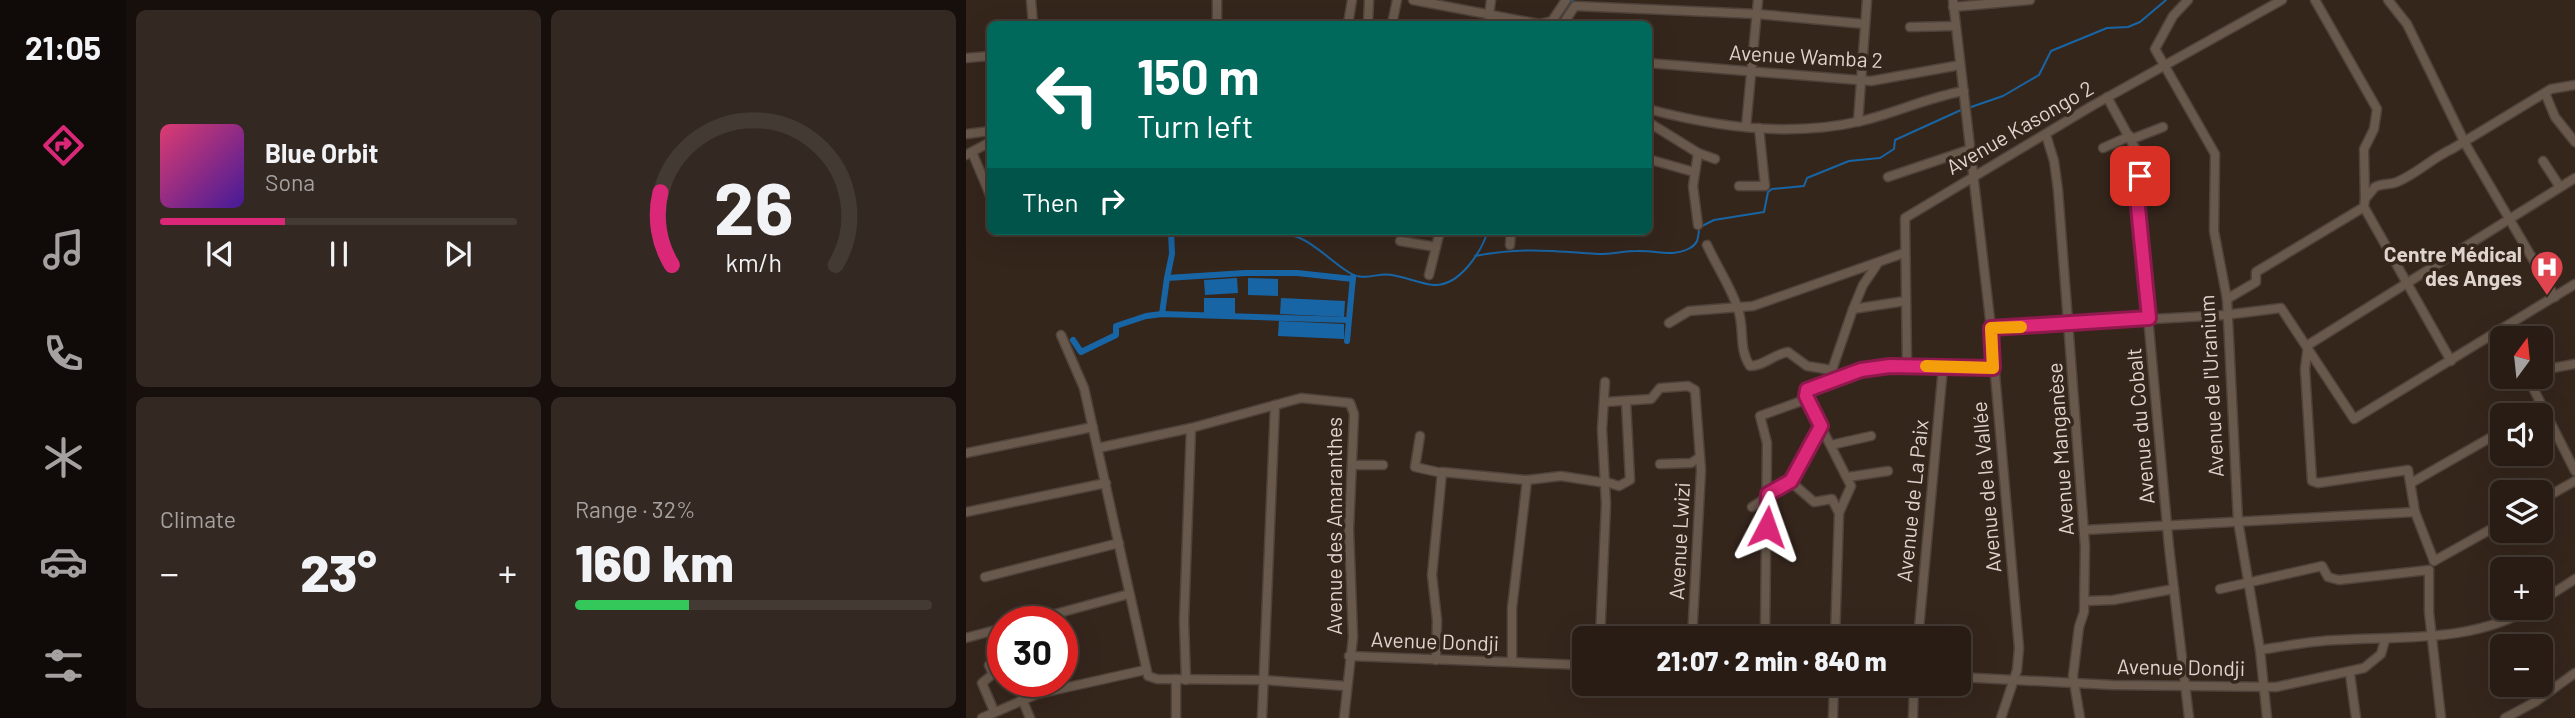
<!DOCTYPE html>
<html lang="en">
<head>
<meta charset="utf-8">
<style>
  :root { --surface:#281c15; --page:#342922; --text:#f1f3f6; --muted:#a5a1a0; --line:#443a34; --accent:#db2777 }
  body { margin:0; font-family:Barlow,sans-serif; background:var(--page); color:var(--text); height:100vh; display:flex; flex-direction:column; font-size:26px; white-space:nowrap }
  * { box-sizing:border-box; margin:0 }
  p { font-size:23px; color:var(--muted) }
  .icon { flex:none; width:38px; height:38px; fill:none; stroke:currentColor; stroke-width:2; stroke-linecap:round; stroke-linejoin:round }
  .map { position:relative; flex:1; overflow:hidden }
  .sheet { display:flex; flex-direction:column; gap:10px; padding:10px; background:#160f0c; width:840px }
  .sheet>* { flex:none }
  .guide { position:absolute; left:21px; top:21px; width:665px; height:214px; border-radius:10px; box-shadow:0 7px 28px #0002,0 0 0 2px var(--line); background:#00695c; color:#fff; overflow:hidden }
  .needle { width:46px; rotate:15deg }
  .controls { position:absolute; left:1524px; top:326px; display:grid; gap:14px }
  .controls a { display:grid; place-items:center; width:63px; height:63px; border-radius:10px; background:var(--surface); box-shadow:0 7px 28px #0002,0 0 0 2px var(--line); font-size:35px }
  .speed { position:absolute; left:21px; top:606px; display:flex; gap:14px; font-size:35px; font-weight:700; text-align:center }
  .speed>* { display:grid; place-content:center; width:91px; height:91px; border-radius:50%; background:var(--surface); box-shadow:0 7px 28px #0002,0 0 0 2px var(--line); line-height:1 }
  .speed .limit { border:10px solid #d22; background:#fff; color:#111 }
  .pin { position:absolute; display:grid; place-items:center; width:60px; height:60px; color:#fff; margin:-30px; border-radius:14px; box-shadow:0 4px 10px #0006 }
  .me { position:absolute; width:77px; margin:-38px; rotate:4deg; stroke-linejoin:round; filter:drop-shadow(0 0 5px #0008) }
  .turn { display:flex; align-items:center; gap:24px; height:147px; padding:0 35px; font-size:32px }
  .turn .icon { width:91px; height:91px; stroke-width:2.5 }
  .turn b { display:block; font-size:49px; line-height:60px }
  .then { display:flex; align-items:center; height:66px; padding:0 35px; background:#0003; gap:14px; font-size:26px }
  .big { font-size:52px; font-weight:800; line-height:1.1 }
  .sheet .widget { flex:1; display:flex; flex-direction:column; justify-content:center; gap:10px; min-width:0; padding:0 24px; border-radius:10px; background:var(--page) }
  .sheet .dial { align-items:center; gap:0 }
  .dial svg { height:182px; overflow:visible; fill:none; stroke:var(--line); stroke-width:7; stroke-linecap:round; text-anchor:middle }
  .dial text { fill:var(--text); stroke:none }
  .song { display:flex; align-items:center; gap:21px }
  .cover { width:84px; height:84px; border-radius:10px; background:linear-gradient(135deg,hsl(340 70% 55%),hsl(260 70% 35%)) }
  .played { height:7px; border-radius:4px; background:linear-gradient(90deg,var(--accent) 35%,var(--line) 35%) }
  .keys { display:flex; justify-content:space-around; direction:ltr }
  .heat { display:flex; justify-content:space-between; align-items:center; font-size:38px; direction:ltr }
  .charge { height:10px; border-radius:5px; background:linear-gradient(90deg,#34c759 32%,var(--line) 0) }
  .sheet .tiles { flex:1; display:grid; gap:10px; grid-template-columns:repeat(2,1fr) }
  .trip { position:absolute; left:606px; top:626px; width:399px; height:70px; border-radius:10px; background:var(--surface); box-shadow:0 7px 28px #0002,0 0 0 2px var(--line); font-weight:800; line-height:70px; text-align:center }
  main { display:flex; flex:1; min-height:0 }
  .dock { display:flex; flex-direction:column; width:126px; justify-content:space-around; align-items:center; background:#100b08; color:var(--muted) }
  .dock .icon { width:49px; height:49px }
  .dock .on { color:var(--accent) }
  .dock b { font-size:32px; color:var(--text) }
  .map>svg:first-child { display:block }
</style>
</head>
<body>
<main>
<nav class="dock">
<b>21:05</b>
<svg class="icon on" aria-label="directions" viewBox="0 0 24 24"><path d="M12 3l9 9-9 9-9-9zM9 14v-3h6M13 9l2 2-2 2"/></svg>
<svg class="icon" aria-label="music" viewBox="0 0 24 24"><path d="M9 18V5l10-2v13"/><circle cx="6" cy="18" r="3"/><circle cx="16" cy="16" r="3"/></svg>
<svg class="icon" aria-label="phone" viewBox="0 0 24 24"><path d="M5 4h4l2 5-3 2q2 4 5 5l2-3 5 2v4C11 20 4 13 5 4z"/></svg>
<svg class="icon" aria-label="climate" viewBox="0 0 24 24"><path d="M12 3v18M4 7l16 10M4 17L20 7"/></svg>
<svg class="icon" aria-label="car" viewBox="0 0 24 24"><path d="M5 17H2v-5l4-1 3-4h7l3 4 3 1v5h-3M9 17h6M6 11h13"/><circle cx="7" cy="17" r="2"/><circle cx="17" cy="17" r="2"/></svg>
<svg class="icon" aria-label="filters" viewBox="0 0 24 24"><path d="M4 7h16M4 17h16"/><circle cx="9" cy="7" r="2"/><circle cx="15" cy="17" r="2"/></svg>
</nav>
<section class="sheet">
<div class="tiles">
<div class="widget">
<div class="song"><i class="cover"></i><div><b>Blue Orbit</b><p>Sona</p></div></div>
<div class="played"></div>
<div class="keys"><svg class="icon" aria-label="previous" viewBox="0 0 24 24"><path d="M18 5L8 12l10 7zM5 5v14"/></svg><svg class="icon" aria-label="pause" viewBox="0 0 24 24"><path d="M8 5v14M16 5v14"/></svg><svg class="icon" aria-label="next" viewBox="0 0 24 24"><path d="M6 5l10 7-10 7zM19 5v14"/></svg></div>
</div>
<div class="widget dial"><svg viewBox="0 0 100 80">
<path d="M14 69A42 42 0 1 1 86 69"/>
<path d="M14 69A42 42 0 0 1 9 37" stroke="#db2777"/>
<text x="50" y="56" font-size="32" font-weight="700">26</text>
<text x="50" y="72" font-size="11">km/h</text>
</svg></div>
<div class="widget"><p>Climate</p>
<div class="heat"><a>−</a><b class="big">23°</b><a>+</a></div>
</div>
<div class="widget"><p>Range · 32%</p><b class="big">160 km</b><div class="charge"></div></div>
</div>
</section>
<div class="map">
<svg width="1609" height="718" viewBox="0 0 1609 718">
  <rect width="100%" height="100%" fill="#35261c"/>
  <g fill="#1865a5">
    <path d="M271,278L272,293L239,295L238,280Z"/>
    <path d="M282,278L312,279V296L282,295Z"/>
    <path d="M238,298H269V314L238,315Z"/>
    <path d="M315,298L379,301L378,317L314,314Z"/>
    <path d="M313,321L378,324V339L312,336Z"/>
  </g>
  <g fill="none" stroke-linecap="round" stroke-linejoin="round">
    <g stroke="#1865a5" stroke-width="2">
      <path d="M597,15L607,0"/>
      <path d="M591,24L592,23"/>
      <path d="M1005,107L1037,96L1073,75L1085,51L1141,28L1162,27L1174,22L1200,0"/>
      <path d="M736,226L748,220L798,212L802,192L806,189L838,186L841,178L883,161L914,158L928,149L929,140L995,110"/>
      <path d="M278,231C297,232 319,230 336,239C354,248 367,263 384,273C398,282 412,272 426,275C440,277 454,284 468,285C494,286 515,252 522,231"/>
      <path d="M509,256C557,247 586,251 633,254C646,254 659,251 671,251C690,250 706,258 724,248C732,244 732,238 733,230"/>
    </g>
    <g stroke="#1865a5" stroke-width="6">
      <path d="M201,278L206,254L205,231"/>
      <path d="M196,314L201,278L279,273H331L387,279"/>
      <path d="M107,340L115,352L150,335V326L180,316L196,314L382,320"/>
      <path d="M381,341L387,277"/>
    </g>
    <defs>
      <g id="minor">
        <path d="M65,0L67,24"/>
        <path d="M251,0V24"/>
        <path d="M447,0L573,24L586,21L600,0"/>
        <path d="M987,0L1025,328L1053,648L1051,670L1035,718"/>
        <path d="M1222,0L1207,16L1189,49L1249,154L1248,231L1261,299L1272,521L1294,650L1301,718"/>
        <path d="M1349,0L1411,109L1408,129L1398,149L1399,199"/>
        <path d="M1422,0L1441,24L1500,145L1589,297"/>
        <path d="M987,7L1064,0"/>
        <path d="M523,16L525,0"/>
        <path d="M382,24L386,0"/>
        <path d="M402,24L403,0"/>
        <path d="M426,24L431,0"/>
        <path d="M597,24L609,6L791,14L899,24"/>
        <path d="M944,27L989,26"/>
        <path d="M0,58L24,56"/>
        <path d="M682,63L905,81L994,65"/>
        <path d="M1579,93L1589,117L1609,142"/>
        <path d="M1141,97L1170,150L1174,176L1172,207L1203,547L1223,718"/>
        <path d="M682,109C749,127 827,137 895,121C930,113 962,97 998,91"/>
        <path d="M682,122L732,153L749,159"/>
        <path d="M892,122L901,0"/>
        <path d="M780,127L792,0"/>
        <path d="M0,134L24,131"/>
        <path d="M1080,135L1088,161L1092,190L1119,546L1118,612L1113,627L1107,676L1114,718"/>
        <path d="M1166,139L1197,127"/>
        <path d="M1137,148L1164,136"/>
        <path d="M6,152L24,195"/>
        <path d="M0,155L24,142"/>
        <path d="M682,159L728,172"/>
        <path d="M1577,161L1594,187"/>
        <path d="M922,177L1005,149"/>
        <path d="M773,186H799L793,128"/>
        <path d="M732,225L727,186L732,153"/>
        <path d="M434,241L470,247"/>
        <path d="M544,245L545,231"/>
        <path d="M741,245C751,267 765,287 772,309C779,330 772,348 784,366C799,366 807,354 822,352L841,366L866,370"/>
        <path d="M463,275L474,231"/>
        <path d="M1261,299L1290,282V272L1398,207"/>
        <path d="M887,309L897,285L912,263"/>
        <path d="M703,323L723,311L787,306L938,253"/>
        <path d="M1025,328L1259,315L1315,308L1388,419L1609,284"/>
        <path d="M95,335L118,388L182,676L191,679L298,680L380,686"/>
        <path d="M1485,361L1398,207L1399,199L1409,187C1417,183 1424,185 1431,182C1452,173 1466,158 1486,149L1585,89L1609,85"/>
        <path d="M941,365L939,218L1124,107L1316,0"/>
        <path d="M1575,370L1609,364"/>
        <path d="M868,375L866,370L887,309L939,301"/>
        <path d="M1561,376L1609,471"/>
        <path d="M639,402L685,399L694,388L722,386L729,390L735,470L726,639"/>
        <path d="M454,436L449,467L476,473"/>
        <path d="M865,445L905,436"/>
        <path d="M132,448L225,428L335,398L384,403L388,414L383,530L387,637L378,718"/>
        <path d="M0,453L127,427"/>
        <path d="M694,464L725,463L734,457"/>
        <path d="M386,465H417"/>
        <path d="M882,477L922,471"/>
        <path d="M640,482L653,486L664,480L660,401"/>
        <path d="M825,482L848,502L866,499L873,513L869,639"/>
        <path d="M1445,483L1536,431"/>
        <path d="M1575,500L1609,481"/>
        <path d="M786,507L825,482L855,426"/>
        <path d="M0,512L140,483"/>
        <path d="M873,513L885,486L841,399V390L895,370L924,366L1027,368"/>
        <path d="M1118,530L1449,512"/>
        <path d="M1468,561L1449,512L1442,470L1352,483L1346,481L1339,369L1342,345L1609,178"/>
        <path d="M1468,561L1536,523"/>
        <path d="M1463,570V612L1475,718"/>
        <path d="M19,577L153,543"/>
        <path d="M1254,589L1356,566L1362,577L1373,580L1463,570"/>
        <path d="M1119,601L1147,600L1208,589"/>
        <path d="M1575,601L1609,579"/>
        <path d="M63,621L163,594"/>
        <path d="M0,638L37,628"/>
        <path d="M634,639L640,504L636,429L639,382"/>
        <path d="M799,639L801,443L794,416L841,399"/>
        <path d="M952,639L977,367"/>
        <path d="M1294,650C1319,646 1345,641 1370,640C1435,636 1508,643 1566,607"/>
        <path d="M383,656L618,665"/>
        <path d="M470,660L471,620L466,575L476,472L561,480L595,476L640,483"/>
        <path d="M546,662V608L561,480"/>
        <path d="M23,665L27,674L16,683L28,711"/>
        <path d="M1384,674L1390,718"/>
        <path d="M992,677L1147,685L1310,687L1398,668L1415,654L1419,640"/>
        <path d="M210,679V718"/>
        <path d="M220,680L218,621L225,428"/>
        <path d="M56,699L64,718"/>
        <path d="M16,718L71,694L179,670"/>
        <path d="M296,718L309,405"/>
        <path d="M867,718L868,684"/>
        <path d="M947,718L948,684"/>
        <path d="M1539,718L1569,702L1609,673"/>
      </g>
    </defs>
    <use href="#minor" stroke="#4e423a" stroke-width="11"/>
    <use href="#minor" stroke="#69594c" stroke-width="8"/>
  </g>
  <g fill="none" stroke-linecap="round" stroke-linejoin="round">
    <defs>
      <path id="route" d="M801,527L802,494L825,481L855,426L840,396L841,390L895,370L924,366L1027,368L1025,328L1183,318L1172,207L1174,176"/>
    </defs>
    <use href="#route" stroke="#8e194d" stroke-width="18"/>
    <use href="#route" stroke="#db2777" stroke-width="12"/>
    <path stroke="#f59e0b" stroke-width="12" d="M960,366L1027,368L1025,328L1055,327"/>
  </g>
  <defs>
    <symbol id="hospital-pin" viewBox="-11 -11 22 30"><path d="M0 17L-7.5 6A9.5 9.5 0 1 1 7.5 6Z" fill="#e0444e" stroke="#35261c"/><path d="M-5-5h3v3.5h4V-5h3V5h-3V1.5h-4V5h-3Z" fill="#fff"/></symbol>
  </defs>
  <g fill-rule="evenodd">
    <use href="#hospital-pin" x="1562" y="248" width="38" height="52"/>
  </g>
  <g text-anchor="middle" stroke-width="7" stroke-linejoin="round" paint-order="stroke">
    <g font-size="21" fill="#ded4cd" stroke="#35261c">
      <text transform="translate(840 57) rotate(3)" y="7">Avenue Wamba 2</text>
      <text transform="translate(1054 128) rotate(-30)" y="7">Avenue Kasongo 2</text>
      <text transform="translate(1246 386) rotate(-93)" y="7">Avenue de l'Uranium</text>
      <text transform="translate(1175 426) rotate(-95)" y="7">Avenue du Cobalt</text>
      <text transform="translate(1095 449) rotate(-94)" y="7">Avenue Manganèse</text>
      <text transform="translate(1021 487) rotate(-95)" y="7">Avenue de la Vallée</text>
      <text transform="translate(947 501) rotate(-84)" y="7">Avenue de La Paix</text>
      <text transform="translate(369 526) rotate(-90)" y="7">Avenue des Amaranthes</text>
      <text transform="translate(714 541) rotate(-87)" y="7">Avenue Lwizi</text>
      <text transform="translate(469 642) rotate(2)" y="7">Avenue Dondji</text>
      <text transform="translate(1215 668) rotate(1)" y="7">Avenue Dondji</text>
    </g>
    <g font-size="21" font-weight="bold" fill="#ded4cd" stroke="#35261c" text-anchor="end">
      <text x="1556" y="262">Centre Médical<tspan x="1556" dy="24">des Anges</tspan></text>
    </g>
  </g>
</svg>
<div class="controls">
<a><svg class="needle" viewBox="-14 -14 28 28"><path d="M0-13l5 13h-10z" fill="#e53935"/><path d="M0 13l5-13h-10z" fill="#a5a1a0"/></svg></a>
<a><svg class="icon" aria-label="sound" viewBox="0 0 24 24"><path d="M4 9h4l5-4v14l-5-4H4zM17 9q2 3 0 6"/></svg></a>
<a><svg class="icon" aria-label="layers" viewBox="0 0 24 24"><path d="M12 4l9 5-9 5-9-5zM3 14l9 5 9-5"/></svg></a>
<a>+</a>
<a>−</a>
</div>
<div class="speed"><div class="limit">30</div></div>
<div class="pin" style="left:1174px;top:176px;background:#d93025"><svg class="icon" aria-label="arrive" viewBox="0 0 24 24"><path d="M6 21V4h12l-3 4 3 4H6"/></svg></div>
<svg class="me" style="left:801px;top:527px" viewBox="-20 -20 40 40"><path d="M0-17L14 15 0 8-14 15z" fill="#db2777" stroke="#fff" stroke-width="4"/></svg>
<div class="trip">21:07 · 2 min · 840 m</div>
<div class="guide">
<div class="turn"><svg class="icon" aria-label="left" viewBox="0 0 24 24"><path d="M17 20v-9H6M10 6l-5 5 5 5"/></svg><div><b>150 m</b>Turn left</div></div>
<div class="then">Then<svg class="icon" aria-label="right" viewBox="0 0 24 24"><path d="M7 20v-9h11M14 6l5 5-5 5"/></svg></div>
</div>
</div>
</main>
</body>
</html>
